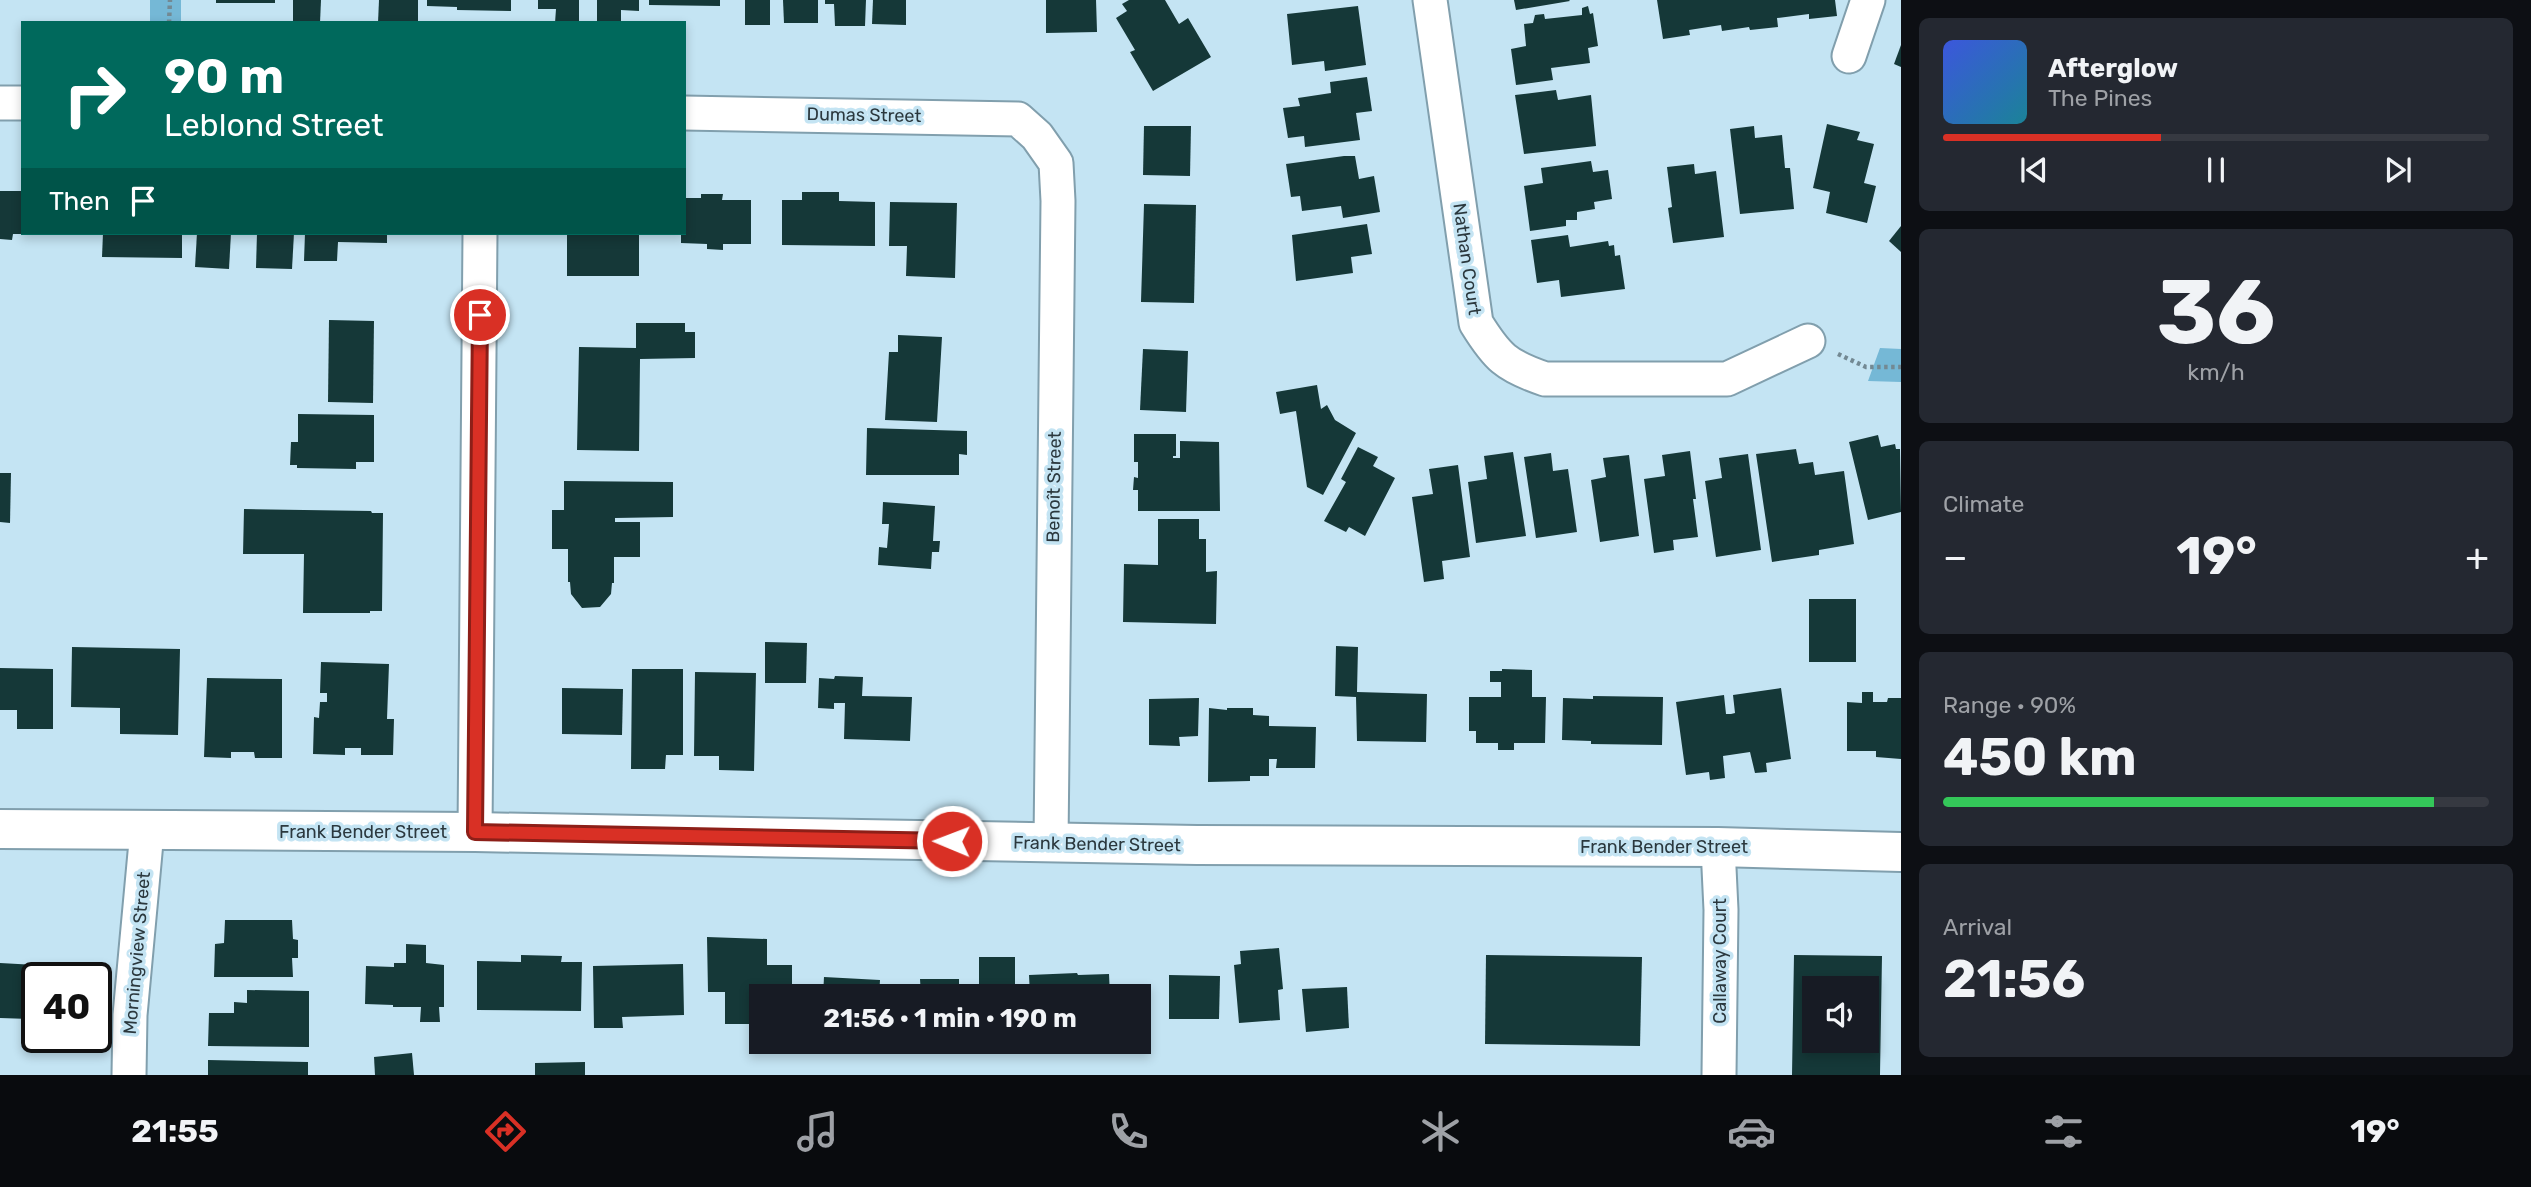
<!DOCTYPE html>
<html lang="en">
<head>
<meta charset="utf-8">
<style>
  :root { --surface:#171b24; --page:#242831; --text:#f1f3f6; --muted:#9ea1a6; --line:#363941; --accent:#d93025 }
  body { margin:0; font-family:Rubik,sans-serif; background:var(--page); color:var(--text); height:100vh; display:flex; flex-direction:column; font-size:26px; white-space:nowrap }
  * { box-sizing:border-box; margin:0 }
  p { font-size:23px; color:var(--muted) }
  .icon { flex:none; width:38px; height:38px; fill:none; stroke:currentColor; stroke-width:2; stroke-linecap:round; stroke-linejoin:round }
  .map { position:relative; flex:1; overflow:hidden }
  .side { display:flex; flex-direction:column; gap:18px; padding:18px; background:#0d0f14; width:630px }
  .side>* { flex:none }
  .hud { position:absolute; left:21px; top:21px; width:665px; height:214px; border-radius:0px; box-shadow:0 4px 10px #0003; background:#00695c; color:#fff; overflow:hidden }
  .fabs { position:absolute; left:1802px; top:976px; display:grid; gap:14px }
  .fabs a { display:grid; place-items:center; width:77px; height:77px; border-radius:0px; background:var(--surface); box-shadow:0 4px 10px #0003; font-size:35px }
  .speed { position:absolute; left:21px; top:962px; display:flex; gap:14px; font-size:35px; font-weight:700; text-align:center }
  .speed>* { display:grid; place-content:center; width:91px; height:91px; border-radius:50%; background:var(--surface); box-shadow:0 4px 10px #0003; line-height:1 }
  .speed .limit { border:4px solid #111; border-radius:10px; background:#fff; color:#111 }
  .pin { position:absolute; display:grid; place-items:center; width:60px; height:60px; color:#fff; margin:-30px; border:4px solid #fff; border-radius:50%; box-shadow:0 2px 7px #0007 }
  .me { position:absolute; width:77px; margin:-38px; rotate:271deg; stroke-linejoin:round; filter:drop-shadow(0 0 5px #0008) }
  .turn { display:flex; align-items:center; gap:24px; height:147px; padding:0 28px; font-size:32px }
  .turn .icon { width:91px; height:91px; stroke-width:2.5 }
  .turn b { display:block; font-size:49px; line-height:60px }
  .then { display:flex; align-items:center; height:66px; padding:0 28px; background:#0003; gap:14px; font-size:26px }
  .big { font-size:52px; font-weight:700; line-height:1.1 }
  .side .card { flex:1; display:flex; flex-direction:column; justify-content:center; gap:10px; min-width:0; padding:0 24px; border-radius:10px; background:var(--page) }
  .side .dial { align-items:center; gap:0 }
  .dial b { font-size:91px; line-height:1 }
  .song { display:flex; align-items:center; gap:21px }
  .cover { width:84px; height:84px; border-radius:10px; background:linear-gradient(135deg,hsl(230 70% 55%),hsl(190 70% 35%)) }
  .played { height:7px; border-radius:4px; background:linear-gradient(90deg,var(--accent) 40%,var(--line) 40%) }
  .keys { display:flex; justify-content:space-around; direction:ltr }
  .heat { display:flex; justify-content:space-between; align-items:center; font-size:38px; direction:ltr }
  .charge { height:10px; border-radius:5px; background:linear-gradient(90deg,#34c759 90%,var(--line) 0) }
  .trip { position:absolute; left:749px; top:984px; width:402px; height:70px; border-radius:0px; background:var(--surface); box-shadow:0 4px 10px #0003; font-weight:700; line-height:70px; text-align:center }
  .tabs { display:flex; height:112px; justify-content:space-around; align-items:center; background:#090b0e; color:var(--muted) }
  .tabs .icon { width:49px; height:49px }
  .tabs .on { color:var(--accent) }
  .tabs b { font-size:32px; color:var(--text) }
  main { display:flex; flex:1; min-height:0 }
  .map>svg:first-child { display:block }
</style>
</head>
<body>
<main>
<div class="map">
<svg width="1901" height="1075" viewBox="0 0 1901 1075">
  <rect width="100%" height="100%" fill="#c4e4f3"/>
  <g fill="#75b8d6">
    <rect x="150" y="0" width="31" height="23"/>
    <path d="M1880,348L1901,349V382L1868,381Z"/>
  </g>
  <g fill="#153838" fill-rule="evenodd">
    <rect x="216" y="0" width="59" height="3"/>
    <path d="M293,0H321L320,23H293Z"/>
    <path d="M379,0H418V23H378Z"/>
    <path d="M427,0H511V11L457,10V7L427,6Z"/>
    <path d="M538,0H579V23H555L556,9H538Z"/>
    <path d="M597,0H639V11L621,10V23H597Z"/>
    <path d="M649,0H720V6L649,5Z"/>
    <rect x="745" y="0" width="25" height="25"/>
    <path d="M783,0H818V23H784Z"/>
    <path d="M825,0H866L865,26H835L834,4H825Z"/>
    <path d="M873,0H906V25L872,24Z"/>
    <path d="M1046,0H1096L1097,32L1046,33Z"/>
    <path d="M1129,0H1165L1179,24L1188,18L1211,57L1153,91L1130,52L1135,50L1116,18L1127,11L1122,4Z"/>
    <path d="M1514,0H1569L1570,1L1516,10Z"/>
    <path d="M1657,0H1835L1837,16L1809,19V14L1777,18L1778,27L1750,30L1749,27L1722,31L1721,25L1689,30L1690,35L1663,39Z"/>
    <path d="M1358,6L1366,65L1325,71L1324,61L1292,65L1287,14Z"/>
    <path d="M1588,6L1590,14L1593,13L1598,46L1588,48L1590,63L1551,68L1553,80L1516,85L1511,49L1526,46L1524,24L1533,23L1535,15L1544,14L1545,19L1582,15V8Z"/>
    <path d="M1901,45V67L1894,64Z"/>
    <path d="M1367,77L1372,111L1356,113L1360,140L1305,147L1304,136L1288,138L1283,108L1300,106L1298,98L1331,93L1330,82Z"/>
    <path d="M1556,90L1558,100L1591,95L1596,146L1524,154L1515,95Z"/>
    <path d="M1827,124L1860,132L1857,140L1874,144L1864,183L1876,186L1867,223L1826,213L1830,192L1813,188Z"/>
    <path d="M1144,126H1191L1190,176L1143,175Z"/>
    <path d="M1754,126L1755,138L1782,135L1785,168H1790L1794,209L1740,214L1730,129Z"/>
    <path d="M1344,156H1355L1359,179L1374,176L1380,212L1343,218L1341,206L1302,211L1300,196L1291,197L1286,164Z"/>
    <path d="M1591,161L1593,172L1608,170L1612,199L1594,202L1595,209L1577,212V220H1566V226L1530,231L1524,186L1543,183L1541,168Z"/>
    <path d="M1694,164L1695,174L1716,171L1724,237L1673,243L1668,208L1672,207L1667,167Z"/>
    <path d="M0,191H23V234H13L12,240L0,239Z"/>
    <path d="M802,192H839V201L875,202V246L782,245V200H802Z"/>
    <path d="M701,194H723L722,200H751V244H723V250L707,249V244L681,243V233H684V198H701Z"/>
    <path d="M890,202L957,203L955,278L906,276L907,246H889Z"/>
    <path d="M1144,204L1196,205L1194,303L1141,302Z"/>
    <path d="M1367,224L1372,254L1351,257L1353,273L1296,281L1292,235Z"/>
    <path d="M1901,226V252L1889,241Z"/>
    <path d="M103,233H182V258L102,257Z"/>
    <path d="M197,233H231L229,269L195,267Z"/>
    <path d="M257,233H294L292,269L256,268Z"/>
    <path d="M305,233H387V243L338,242L337,261H304Z"/>
    <rect x="567" y="233" width="72" height="43"/>
    <path d="M1568,235L1570,247L1608,241L1609,246L1614,245L1615,256L1620,255L1625,289L1561,297L1559,280L1537,283L1531,240Z"/>
    <path d="M329,320L374,321L373,403L328,402Z"/>
    <path d="M636,323H685V332H695V358L640,359L639,451L577,450L579,347L636,348Z"/>
    <path d="M898,335L942,337L937,422L885,420L889,352H898Z"/>
    <path d="M1143,349L1188,351L1186,412L1140,410Z"/>
    <path d="M1317,385L1321,409L1327,405L1335,420L1356,433L1323,495L1307,487L1296,411L1280,414L1276,392Z"/>
    <path d="M298,414L374,415V462H356V469L297,468V465H290L291,442H298Z"/>
    <path d="M867,428L967,431V455L959,454V475H866Z"/>
    <path d="M1134,434H1176V456H1173V458H1180V441L1219,442L1220,511H1138V490H1133L1134,477L1138,478V462H1134Z"/>
    <path d="M1878,435L1881,447L1895,444L1896,449H1900L1901,512L1868,520L1849,442Z"/>
    <path d="M1358,447L1378,457L1373,466L1395,478L1365,536L1349,527L1346,532L1324,521L1346,482L1341,479Z"/>
    <path d="M1796,449L1799,464L1813,462L1815,475L1844,471L1854,544L1819,550V555L1772,562L1756,454Z"/>
    <path d="M1690,451L1696,499H1693L1698,537L1673,540L1674,550L1654,553L1644,479L1665,476L1662,455Z"/>
    <path d="M1513,452L1526,536L1476,543L1468,482L1487,479L1484,456Z"/>
    <path d="M1551,453L1553,471L1568,469L1577,532L1536,538L1524,457Z"/>
    <path d="M1748,454L1761,550L1716,557L1705,481L1722,478L1719,458Z"/>
    <path d="M1629,455L1639,536L1600,542L1591,480L1606,477L1603,458Z"/>
    <path d="M1458,465L1470,557L1442,561L1444,579L1424,582L1412,497L1433,494L1429,469Z"/>
    <path d="M0,473H11L10,523L0,522Z"/>
    <path d="M564,481L673,482V517L615,518V522H640V557H614V583H612L611,594L600,607L582,608L571,594L570,582H568V549H552V510H564Z"/>
    <path d="M883,502L935,506L933,541H940L939,552H932L931,569L878,565L879,547L887,548L889,524H882Z"/>
    <path d="M244,509L371,511L372,513H383L382,611H370V613H303L304,554H243Z"/>
    <path d="M1158,519H1199V539H1206V572L1217,571L1216,624L1123,622L1124,564L1158,565Z"/>
    <rect x="1809" y="599" width="47" height="63"/>
    <path d="M765,642L807,643L806,683H765Z"/>
    <path d="M1336,646L1358,647L1357,692L1427,694L1426,742L1357,741L1356,697L1335,696Z"/>
    <path d="M72,647L180,649L178,735L120,734V708L71,707Z"/>
    <path d="M321,662L389,664L387,719H394L393,755H361V748H345V755L313,754L314,717L319,718L320,702H327V693H320Z"/>
    <path d="M0,668L53,669V729H17V710H0Z"/>
    <path d="M632,669H683V755H666L665,769H631Z"/>
    <path d="M1502,669L1532,670V697H1546L1545,743H1514V750H1498V743H1476V731H1469V697H1501V682H1490V671H1502Z"/>
    <path d="M695,672L756,673L754,771L719,770V756H694Z"/>
    <path d="M835,676L863,677L862,696L912,697L910,741L844,739L845,703H834V709L818,708L819,678L834,679Z"/>
    <path d="M207,678L282,679V758H255L254,752H231V758L204,757Z"/>
    <path d="M562,688L623,689L622,735L562,734Z"/>
    <path d="M1781,688L1791,759L1766,763L1767,772L1755,773L1750,752L1723,756L1725,778L1710,780L1709,772L1686,775L1676,702L1724,695L1726,714H1731L1735,713L1733,695Z"/>
    <path d="M1862,692H1873V702H1887L1888,698H1901V759L1876,757V751H1847V702L1862,703Z"/>
    <path d="M1593,696L1663,697L1662,745L1591,744V741L1562,740L1563,698L1593,699Z"/>
    <path d="M1199,698L1198,736L1179,737L1180,746L1149,745V699Z"/>
    <path d="M1209,708L1227,710V708H1253V715L1269,716V726L1316,727L1315,768H1276L1277,759H1269V776H1250V781L1208,782Z"/>
    <path d="M225,920H292L293,939L298,940V958H292L293,977H214L215,944L224,943Z"/>
    <path d="M707,937L767,939V965H792V996H761V1024H725V992H708Z"/>
    <path d="M406,944L426,945V963L444,965V1007H439L440,1022H420L421,1007H393V1005L365,1004L366,966L394,967V963H406Z"/>
    <path d="M1279,948L1283,989L1278,990L1280,1020L1239,1023L1234,965L1241,964L1240,951Z"/>
    <path d="M521,955L562,956L561,962H582L581,1011L477,1010V961L521,962Z"/>
    <path d="M1486,955L1642,957L1640,1046L1485,1044Z"/>
    <path d="M1794,955L1882,956L1880,1075H1792ZM1815,989H1867V1041H1815Z"/>
    <path d="M979,957H1015V996H921L920,979H959V988H979Z"/>
    <path d="M0,963L54,966V978H37V1010H30V1019L0,1018Z"/>
    <path d="M683,964L684,1015L622,1017L623,1028H594L593,966Z"/>
    <path d="M1077,973L1078,975L1109,974L1110,996H1030L1029,975Z"/>
    <path d="M1169,975L1220,976L1219,1019H1169Z"/>
    <path d="M824,977L880,980L879,996H823Z"/>
    <path d="M1347,987L1349,1028L1306,1032L1302,989Z"/>
    <path d="M247,990L309,991V1047L208,1046L209,1013H234V1002L247,1003Z"/>
    <path d="M412,1053L414,1075H375L374,1057Z"/>
    <path d="M208,1060L308,1062V1075H208Z"/>
    <path d="M585,1062V1075H535V1063Z"/>
  </g>
  <g fill="none" stroke-linecap="round" stroke-linejoin="round">
    <defs>
      <g id="minor">
        <path d="M1430,0L1476,323C1497,357 1506,366 1545,379H1727L1808,341"/>
        <path d="M1849,56L1868,0"/>
        <path d="M0,103H23"/>
        <path d="M684,113L1018,119L1037,136L1056,163L1058,201L1051,843"/>
        <path d="M475,832L480,233"/>
        <path d="M1718,847L1721,910L1719,1075"/>
        <path d="M129,1075L130,1015L147,831"/>
      </g>
      <path id="tertiary" d="M0,829L475,832L1197,845L1718,847L1901,852"/>
    </defs>
    <use href="#minor" stroke="#819fad" stroke-width="37"/>
    <use href="#tertiary" stroke="#819fad" stroke-width="42"/>
    <g stroke="#738993" stroke-width="4.5" stroke-dasharray="3.5 3.5" stroke-linecap="butt">
      <path d="M169,23L170,0"/>
      <path d="M1838,354L1866,367H1901"/>
    </g>
    <use href="#minor" stroke="#fff" stroke-width="33"/>
    <use href="#tertiary" stroke="#fff" stroke-width="38"/>
  </g>
  <g fill="none" stroke-linecap="round" stroke-linejoin="round">
    <defs>
      <path id="route" d="M480,315L475,832L952,841"/>
    </defs>
    <use href="#route" stroke="#8d1f18" stroke-width="18"/>
    <use href="#route" stroke="#d93025" stroke-width="12"/>
  </g>
  <g text-anchor="middle" stroke-width="7" stroke-linejoin="round" paint-order="stroke">
    <g font-size="18" fill="#2b383e" stroke="#c4e4f3">
      <text transform="translate(864 115) rotate(1)" y="6">Dumas Street</text>
      <text transform="translate(1467 259) rotate(82)" y="6">Nathan Court</text>
      <text transform="translate(1054 487) rotate(-89)" y="6">Benoît Street</text>
      <text x="363" y="838">Frank Bender Street</text>
      <text transform="translate(1097 844) rotate(1)" y="6">Frank Bender Street</text>
      <text x="1664" y="853">Frank Bender Street</text>
      <text transform="translate(137 953) rotate(-85)" y="6">Morningview Street</text>
      <text transform="translate(1720 961) rotate(-90)" y="6">Callaway Court</text>
    </g>
  </g>
</svg>
<div class="fabs">
<a><svg class="icon" aria-label="sound" viewBox="0 0 24 24"><path d="M4 9h4l5-4v14l-5-4H4zM17 9q2 3 0 6"/></svg></a>
</div>
<div class="speed"><div class="limit">40</div></div>
<div class="pin" style="left:480px;top:315px;background:#d93025"><svg class="icon" aria-label="arrive" viewBox="0 0 24 24"><path d="M6 21V4h12l-3 4 3 4H6"/></svg></div>
<svg class="me" style="left:952px;top:841px" viewBox="-20 -20 40 40"><circle r="17" fill="#d93025" stroke="#fff" stroke-width="3"/><path d="M0-11L8 9 0 5-8 9z" fill="#fff"/></svg>
<div class="trip">21:56 · 1 min · 190 m</div>
<div class="hud">
<div class="turn"><svg class="icon" aria-label="right" viewBox="0 0 24 24"><path d="M7 20v-9h11M14 6l5 5-5 5"/></svg><div><b>90 m</b>Leblond Street</div></div>
<div class="then">Then<svg class="icon" aria-label="arrive" viewBox="0 0 24 24"><path d="M6 21V4h12l-3 4 3 4H6"/></svg></div>
</div>
</div>
<section class="side">
<div class="card">
<div class="song"><i class="cover"></i><div><b>Afterglow</b><p>The Pines</p></div></div>
<div class="played"></div>
<div class="keys"><svg class="icon" aria-label="previous" viewBox="0 0 24 24"><path d="M18 5L8 12l10 7zM5 5v14"/></svg><svg class="icon" aria-label="pause" viewBox="0 0 24 24"><path d="M8 5v14M16 5v14"/></svg><svg class="icon" aria-label="next" viewBox="0 0 24 24"><path d="M6 5l10 7-10 7zM19 5v14"/></svg></div>
</div>
<div class="card dial"><b>36</b><p>km/h</p></div>
<div class="card"><p>Climate</p>
<div class="heat"><a>−</a><b class="big">19°</b><a>+</a></div>
</div>
<div class="card"><p>Range · 90%</p><b class="big">450 km</b><div class="charge"></div></div>
<div class="card"><p>Arrival</p><b class="big">21:56</b></div>
</section>
</main>
<nav class="tabs">
<b>21:55</b>
<svg class="icon on" aria-label="directions" viewBox="0 0 24 24"><path d="M12 3l9 9-9 9-9-9zM9 14v-3h6M13 9l2 2-2 2"/></svg>
<svg class="icon" aria-label="music" viewBox="0 0 24 24"><path d="M9 18V5l10-2v13"/><circle cx="6" cy="18" r="3"/><circle cx="16" cy="16" r="3"/></svg>
<svg class="icon" aria-label="phone" viewBox="0 0 24 24"><path d="M5 4h4l2 5-3 2q2 4 5 5l2-3 5 2v4C11 20 4 13 5 4z"/></svg>
<svg class="icon" aria-label="climate" viewBox="0 0 24 24"><path d="M12 3v18M4 7l16 10M4 17L20 7"/></svg>
<svg class="icon" aria-label="car" viewBox="0 0 24 24"><path d="M5 17H2v-5l4-1 3-4h7l3 4 3 1v5h-3M9 17h6M6 11h13"/><circle cx="7" cy="17" r="2"/><circle cx="17" cy="17" r="2"/></svg>
<svg class="icon" aria-label="filters" viewBox="0 0 24 24"><path d="M4 7h16M4 17h16"/><circle cx="9" cy="7" r="2"/><circle cx="15" cy="17" r="2"/></svg>
<b>19°</b>
</nav>
</body>
</html>
